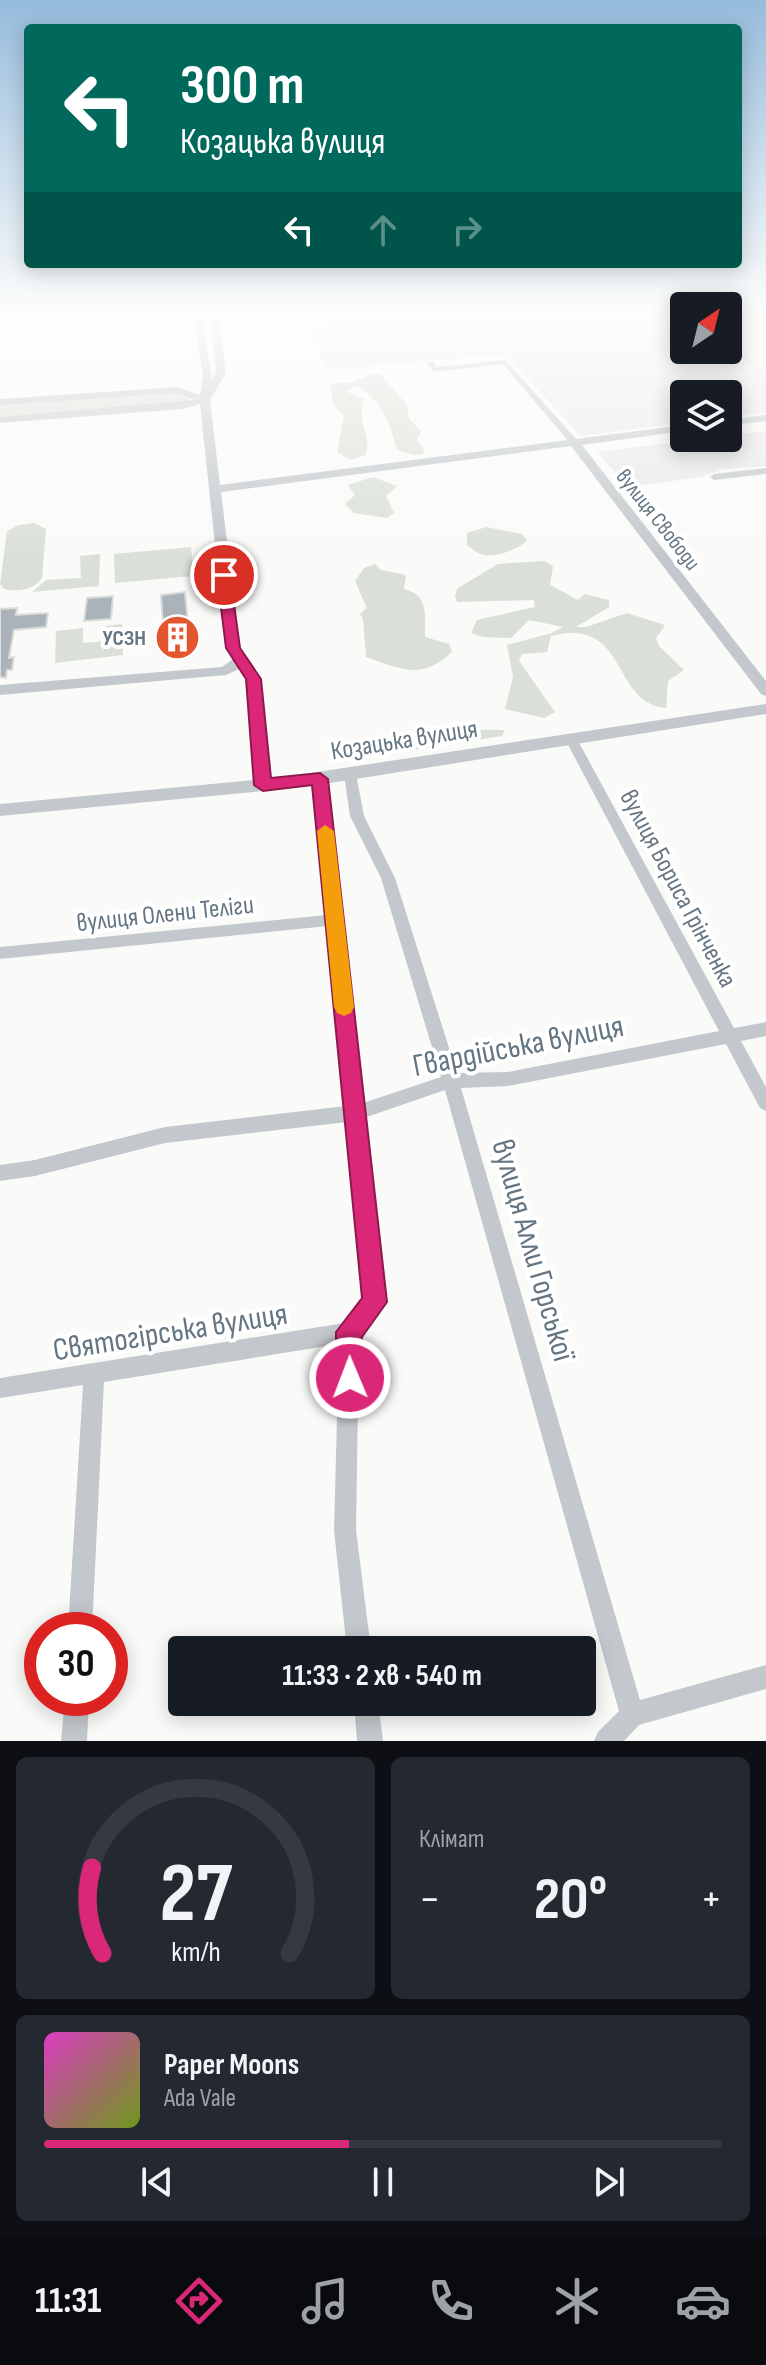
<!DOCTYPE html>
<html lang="uk">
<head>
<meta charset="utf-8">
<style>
  :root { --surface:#171b24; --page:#242831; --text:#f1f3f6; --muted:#9ea1a6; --line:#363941; --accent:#db2777 }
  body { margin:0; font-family:"Sofia Sans Condensed",sans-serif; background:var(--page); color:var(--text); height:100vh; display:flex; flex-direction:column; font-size:30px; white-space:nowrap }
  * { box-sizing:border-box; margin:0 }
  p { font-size:26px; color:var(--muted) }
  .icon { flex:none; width:44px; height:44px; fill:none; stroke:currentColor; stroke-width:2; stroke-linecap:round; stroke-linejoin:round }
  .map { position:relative; height:1741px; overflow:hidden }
  .side { display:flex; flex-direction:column; gap:16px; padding:16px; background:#0d0f14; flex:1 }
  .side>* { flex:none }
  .banner { position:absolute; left:24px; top:24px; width:718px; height:244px; border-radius:8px; box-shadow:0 4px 20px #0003; background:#00695c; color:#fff; overflow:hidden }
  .needle { width:52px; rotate:35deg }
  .controls { position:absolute; left:670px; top:292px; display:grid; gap:16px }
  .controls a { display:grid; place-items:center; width:72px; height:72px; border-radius:8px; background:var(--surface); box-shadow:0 4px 20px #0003; font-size:40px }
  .speed { position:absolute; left:24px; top:1612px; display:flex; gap:16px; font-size:40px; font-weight:700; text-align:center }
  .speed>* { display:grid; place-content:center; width:104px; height:104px; border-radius:50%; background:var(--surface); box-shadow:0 4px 20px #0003; line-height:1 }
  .speed .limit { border:12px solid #d22; background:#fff; color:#111 }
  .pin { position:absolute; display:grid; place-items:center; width:68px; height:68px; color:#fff; margin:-34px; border:4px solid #fff; border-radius:50%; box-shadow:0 2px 8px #0007 }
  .me { position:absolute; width:88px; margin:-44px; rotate:359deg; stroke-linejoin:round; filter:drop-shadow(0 0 6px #0008) }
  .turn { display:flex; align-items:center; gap:28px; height:168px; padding:0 24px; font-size:36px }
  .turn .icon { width:104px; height:104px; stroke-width:2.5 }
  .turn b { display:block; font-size:56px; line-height:68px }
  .lanes { display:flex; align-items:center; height:76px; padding:0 24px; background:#0003; justify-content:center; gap:40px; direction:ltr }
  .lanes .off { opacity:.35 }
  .big { font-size:60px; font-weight:700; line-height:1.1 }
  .side .card { flex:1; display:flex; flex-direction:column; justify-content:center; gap:12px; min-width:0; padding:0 28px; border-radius:12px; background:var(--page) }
  .side .dial { align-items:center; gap:0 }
  .dial svg { height:208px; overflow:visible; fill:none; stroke:var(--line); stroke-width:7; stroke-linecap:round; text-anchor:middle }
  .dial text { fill:var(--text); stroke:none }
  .song { display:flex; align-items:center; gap:24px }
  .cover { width:96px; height:96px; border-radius:12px; background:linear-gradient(135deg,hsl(310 70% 55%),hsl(80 70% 35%)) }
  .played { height:8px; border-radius:4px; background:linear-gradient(90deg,var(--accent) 45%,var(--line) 45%) }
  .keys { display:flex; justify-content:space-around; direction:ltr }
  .heat { display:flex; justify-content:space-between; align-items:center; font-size:44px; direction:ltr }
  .side .tiles { flex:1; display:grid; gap:16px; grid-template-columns:1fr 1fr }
  .card:last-child { grid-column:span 2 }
  .trip { position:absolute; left:168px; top:1636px; width:428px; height:80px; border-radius:8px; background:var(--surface); box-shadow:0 4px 20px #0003; font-weight:700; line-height:80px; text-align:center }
  .menu { display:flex; height:128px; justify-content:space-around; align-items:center; background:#090b0e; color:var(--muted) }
  .menu .icon { width:56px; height:56px }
  .menu .on { color:var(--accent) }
  .menu b { font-size:36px; color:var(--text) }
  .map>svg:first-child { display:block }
</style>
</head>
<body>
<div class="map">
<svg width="766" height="1741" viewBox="0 0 766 1741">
  <rect width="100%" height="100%" fill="#fafaf8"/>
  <g fill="#e8e9e9">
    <path d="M321,315H684V350H728V338L766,370V412L728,417V394H684V423L581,436L505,354L324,370L316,328L326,327Z"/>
    <path d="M766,431V466L723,469L701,477L628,487L597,452Z"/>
  </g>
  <g fill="#dadfd7">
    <path d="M380,374L407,405L409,419L421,431L417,440L424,449L423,454L413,455L397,450C389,422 383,401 357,386L345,391L364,399C355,421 372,434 366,455L350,460L337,452L344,416L333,405L331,385C339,381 344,384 352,382C363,379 368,374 380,374Z"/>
    <path d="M188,391L189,404L0,417V403Z"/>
    <path d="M373,477L397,486L386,496L394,513L387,518L354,513L345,504L355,495L348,485Z"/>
    <path d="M34,523L46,529L42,578C34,590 18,592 4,589L0,584L7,531L19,525Z"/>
    <path d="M486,527L522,534L527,540C520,549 496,557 484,555C478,554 472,549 467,545V533Z"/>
    <path d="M191,547L193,576L115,583L114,554Z"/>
    <path d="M100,554L99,586L32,592L46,580L81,578L80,556Z"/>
    <path d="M544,561L553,566L550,585L578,600L585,594L609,600V607L576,627H586L627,613L665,625L656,638L659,646L684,670L668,681L666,708C610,703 629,616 551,636L547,652L522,654L519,661L555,712L544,718L505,709L513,677L507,645L552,633L563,627L529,620L511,638L483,637L471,633L477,620L535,607L534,600L457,602L455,595L458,588L498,564Z"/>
    <path d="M375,564L381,570L406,575L404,589C429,595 425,615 425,637L449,644L452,652C421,681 401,669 366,657L363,619L360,614L367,608L355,581L364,568Z"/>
    <path d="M122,624L123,655L55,663L56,631L83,628V643L106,641V626Z"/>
    <path d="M430,729L505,730L502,736L414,750L385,749L402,735Z"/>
  </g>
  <g fill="#aab3b9" stroke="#dcdcda" stroke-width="2">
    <path d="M185,592L191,654L165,657L161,595Z"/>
    <path d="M113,596L111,619L84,621L87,598Z"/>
    <path d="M17,608L16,615L48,613L46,627L14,630L9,658L14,657L12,670H7L6,678L0,677V609Z"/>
  </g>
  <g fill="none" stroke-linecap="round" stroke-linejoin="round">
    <g fill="#c3c8cc" fill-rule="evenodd">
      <path d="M505,360L576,439V443H570L503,364L435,372L426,363L433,361L437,367Z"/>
      <path d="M766,468V474L714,480L710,477L714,474Z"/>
      <path d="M571,735L577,739L734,1028L766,1022V1036L741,1041L766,1087V1111L760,1108L726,1044L508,1086L461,1088L640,1700L766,1665V1689L639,1725L624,1741H594L598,1732L619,1711L445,1090L364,1118L385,1302L382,1309L359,1336L356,1530L371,1650H347L334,1530L339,1344L104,1382L92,1630H68L83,1385L0,1398V1378L344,1323L365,1299L347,1122L165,1143L35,1176L0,1181V1165L35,1160L165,1127L346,1106L328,926L0,959V947L327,915L314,779L320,775L325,776L363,1103L441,1077L381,878L350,816L344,774L350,770L356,774L364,816L395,878L457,1073L508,1072L719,1031L565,739Z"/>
      <path d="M65,1698H89L87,1741H61Z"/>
      <path d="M354,1702H378L383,1741H357Z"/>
    </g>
    <g fill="#c3c8cc" fill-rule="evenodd">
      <path d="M193,315H201L212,379L216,373L210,315H218L226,373L210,400L220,485L684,425V431L582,445L766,681V696L761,694L571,446L221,492L240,648L260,679L271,779L766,704V714L305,787L0,816V804L254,780L246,679L239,669L226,675L0,695V685L222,667L233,659L226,648L200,404L182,409L0,423V417L194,400L177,393L0,405V399L178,387L200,395L203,374Z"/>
      <path d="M766,415V421L728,426V420Z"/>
    </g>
  </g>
  <linearGradient id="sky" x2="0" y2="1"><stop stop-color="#96bcdc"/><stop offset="0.56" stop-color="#fdfdfc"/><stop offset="1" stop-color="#fdfdfc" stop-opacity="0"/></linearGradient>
  <rect width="766" height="559" fill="url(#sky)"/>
  <path fill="#db2777" stroke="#8e194d" stroke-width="2" d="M224,571L230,575L240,648L261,679L271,778L320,773L328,779L387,1302L362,1337L363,1378L359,1387L350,1391L340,1387L336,1378V1332L362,1298L312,785L263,791L254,785L246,679L226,648L217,575Z"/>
  <path fill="#f59e0b" d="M325,825L334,831L354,1007L351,1013L344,1016L337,1013L334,1007L317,831Z"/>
  <defs>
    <symbol id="building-disc" viewBox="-11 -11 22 22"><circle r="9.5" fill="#e4572e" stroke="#fff"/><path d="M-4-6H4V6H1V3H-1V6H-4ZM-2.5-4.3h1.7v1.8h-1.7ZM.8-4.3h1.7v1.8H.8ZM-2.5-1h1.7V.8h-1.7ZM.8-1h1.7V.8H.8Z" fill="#fff"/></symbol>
  </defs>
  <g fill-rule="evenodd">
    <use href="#building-disc" x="152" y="612" width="51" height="51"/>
  </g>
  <g text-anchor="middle" stroke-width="8" stroke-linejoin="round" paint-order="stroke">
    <g font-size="22" fill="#657683" stroke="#fff">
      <text transform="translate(659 519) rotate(52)" y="8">вулиця Свободи</text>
    </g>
    <g font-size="22" font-weight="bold" fill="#657683" stroke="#fff" text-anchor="end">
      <text x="146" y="645">УСЗН</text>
    </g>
    <g font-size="26" fill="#657683" stroke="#fff">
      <text transform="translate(404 739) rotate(-9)" y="9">Козацька вулиця</text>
      <text transform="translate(679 888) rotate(62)" y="9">вулиця Бориса Грінченка</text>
      <text transform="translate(165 913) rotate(-6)" y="9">вулиця Олени Теліги</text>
    </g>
    <g font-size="32" fill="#657683" stroke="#fff">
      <text transform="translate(518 1045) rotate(-11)" y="11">Гвардійська вулиця</text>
      <text transform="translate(534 1250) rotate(74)" y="11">вулиця Алли Горської</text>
      <text transform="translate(170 1331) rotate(-9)" y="11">Святогірська вулиця</text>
    </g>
  </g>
</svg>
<div class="controls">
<a><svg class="needle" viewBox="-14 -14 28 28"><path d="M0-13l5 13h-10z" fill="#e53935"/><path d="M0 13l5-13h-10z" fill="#9ea1a6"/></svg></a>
<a><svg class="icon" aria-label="layers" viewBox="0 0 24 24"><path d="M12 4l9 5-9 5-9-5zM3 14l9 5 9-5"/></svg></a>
</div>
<div class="speed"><div class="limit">30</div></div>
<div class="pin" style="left:224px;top:575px;background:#d93025"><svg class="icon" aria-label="arrive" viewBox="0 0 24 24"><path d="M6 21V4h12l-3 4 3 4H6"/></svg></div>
<svg class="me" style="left:350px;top:1378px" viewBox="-20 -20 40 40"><circle r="17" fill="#db2777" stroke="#fff" stroke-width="3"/><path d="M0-11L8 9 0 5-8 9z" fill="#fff"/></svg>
<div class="trip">11:33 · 2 хв · 540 m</div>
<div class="banner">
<div class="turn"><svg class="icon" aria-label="left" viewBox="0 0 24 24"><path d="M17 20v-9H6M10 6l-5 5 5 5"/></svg><div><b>300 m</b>Козацька вулиця</div></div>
<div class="lanes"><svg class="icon" aria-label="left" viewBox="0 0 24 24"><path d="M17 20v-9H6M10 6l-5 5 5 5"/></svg><svg class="icon off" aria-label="ahead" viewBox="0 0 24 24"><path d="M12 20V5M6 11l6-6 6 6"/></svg><svg class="icon off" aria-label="right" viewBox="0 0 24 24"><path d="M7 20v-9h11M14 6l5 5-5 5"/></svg></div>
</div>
</div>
<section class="side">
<div class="tiles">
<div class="card dial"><svg viewBox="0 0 100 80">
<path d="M14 69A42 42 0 1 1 86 69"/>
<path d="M14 69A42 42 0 0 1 10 36" stroke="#db2777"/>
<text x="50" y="56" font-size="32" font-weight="700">27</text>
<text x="50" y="72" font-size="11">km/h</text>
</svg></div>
<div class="card"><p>Клімат</p>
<div class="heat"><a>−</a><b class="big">20°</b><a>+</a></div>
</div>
<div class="card">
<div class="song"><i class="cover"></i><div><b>Paper Moons</b><p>Ada Vale</p></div></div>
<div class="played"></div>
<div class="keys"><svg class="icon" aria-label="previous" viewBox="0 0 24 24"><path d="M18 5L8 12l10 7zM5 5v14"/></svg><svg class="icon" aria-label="pause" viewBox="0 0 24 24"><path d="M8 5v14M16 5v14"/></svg><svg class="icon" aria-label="next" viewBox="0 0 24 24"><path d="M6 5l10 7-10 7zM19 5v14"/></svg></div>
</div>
</div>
</section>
<nav class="menu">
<b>11:31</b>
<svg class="icon on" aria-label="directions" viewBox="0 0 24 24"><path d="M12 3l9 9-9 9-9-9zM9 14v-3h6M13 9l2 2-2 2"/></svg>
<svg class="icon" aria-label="music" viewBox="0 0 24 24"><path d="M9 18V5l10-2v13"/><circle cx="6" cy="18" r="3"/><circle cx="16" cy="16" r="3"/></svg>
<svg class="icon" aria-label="phone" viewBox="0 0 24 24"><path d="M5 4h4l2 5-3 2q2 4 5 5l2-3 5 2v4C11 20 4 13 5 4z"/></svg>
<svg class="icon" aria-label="climate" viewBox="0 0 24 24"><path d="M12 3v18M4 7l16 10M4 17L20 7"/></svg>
<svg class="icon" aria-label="car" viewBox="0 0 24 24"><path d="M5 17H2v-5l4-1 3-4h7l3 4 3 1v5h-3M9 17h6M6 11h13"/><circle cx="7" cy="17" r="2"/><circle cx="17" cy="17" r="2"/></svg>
</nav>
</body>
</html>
